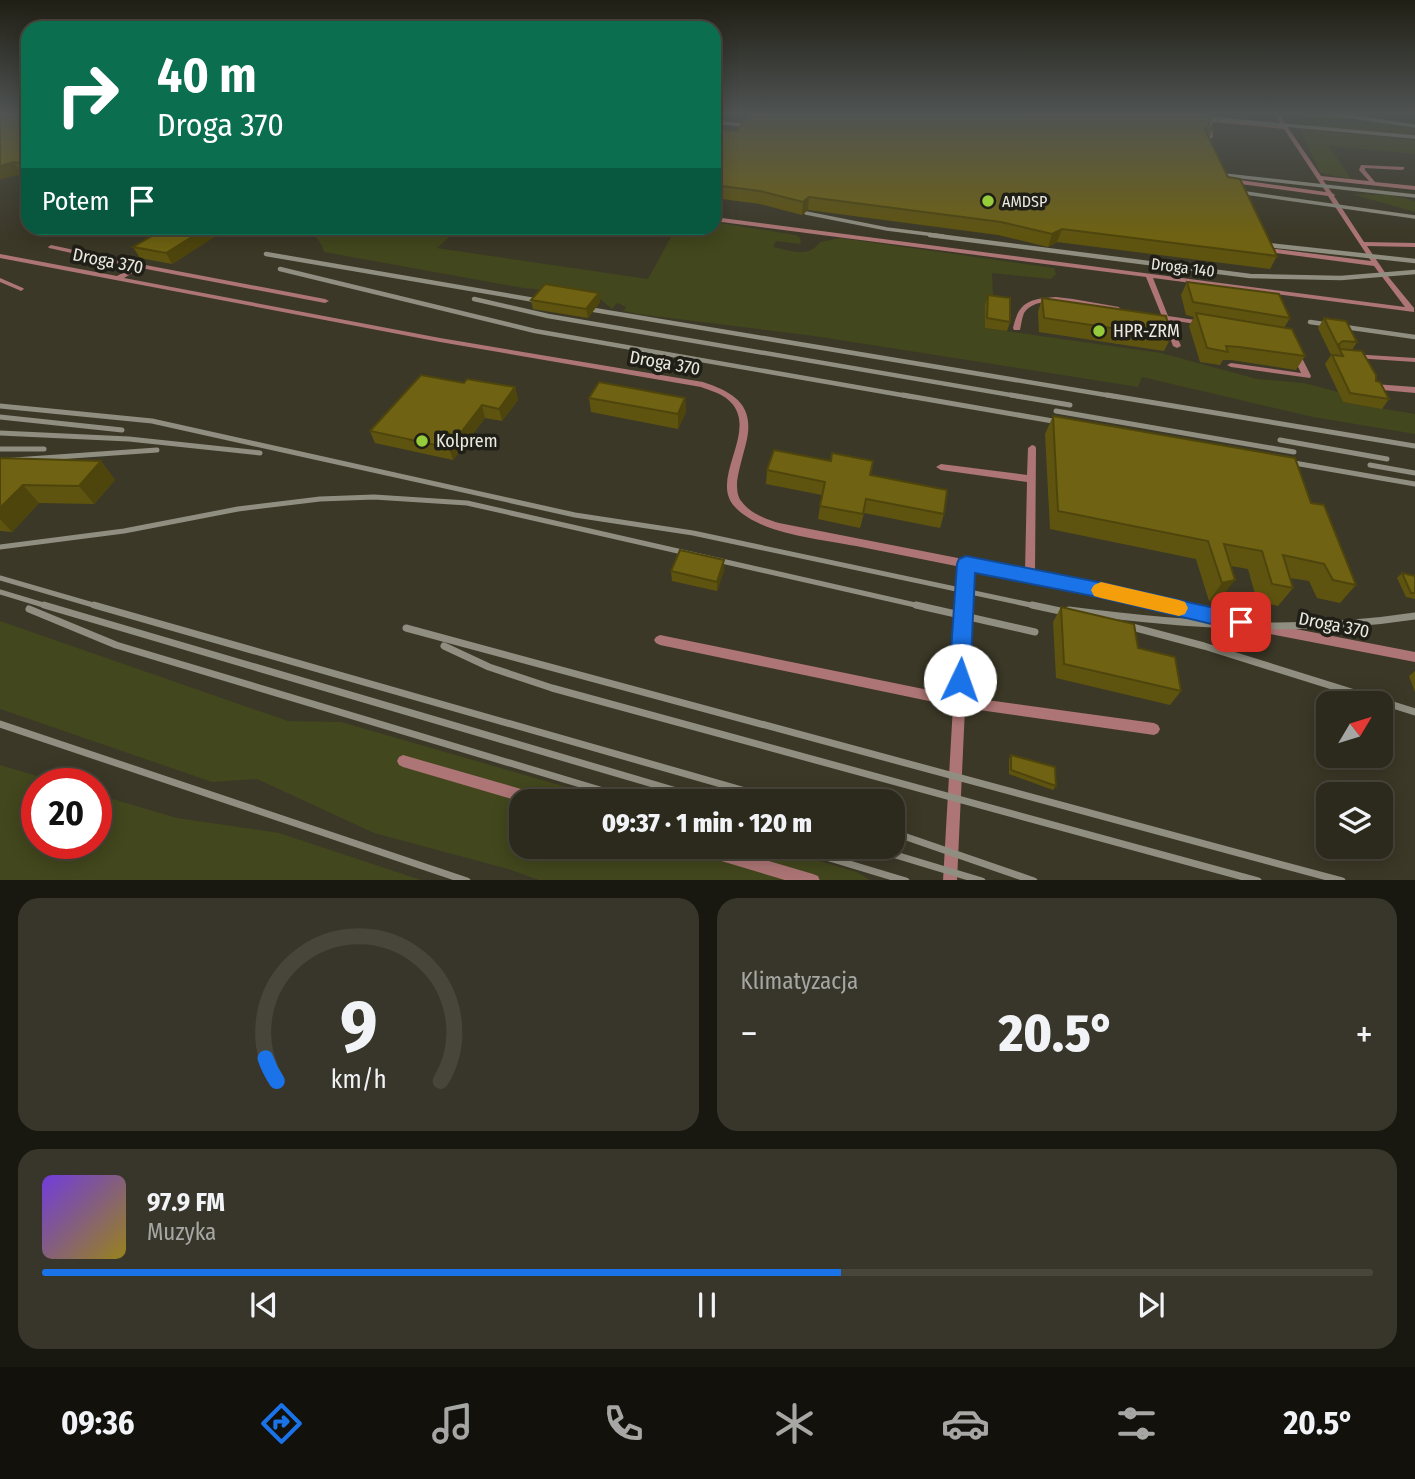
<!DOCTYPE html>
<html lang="pl">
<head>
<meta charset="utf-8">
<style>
  :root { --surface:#2c2a1d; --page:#38362a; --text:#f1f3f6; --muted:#a6a7a4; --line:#48463b; --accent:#1a73e8 }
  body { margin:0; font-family:"Fira Sans Condensed",sans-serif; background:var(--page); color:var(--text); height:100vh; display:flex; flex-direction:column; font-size:26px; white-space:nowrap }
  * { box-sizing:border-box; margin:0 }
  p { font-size:23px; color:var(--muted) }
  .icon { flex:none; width:38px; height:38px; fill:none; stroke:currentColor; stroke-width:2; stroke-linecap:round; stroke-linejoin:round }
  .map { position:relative; height:880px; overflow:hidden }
  .panel { display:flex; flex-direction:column; gap:18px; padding:18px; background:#181710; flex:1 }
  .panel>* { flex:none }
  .hud { position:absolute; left:21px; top:21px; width:700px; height:214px; border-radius:21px; box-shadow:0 4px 18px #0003,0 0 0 2px var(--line); background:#0b6e4f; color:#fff; overflow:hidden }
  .needle { width:46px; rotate:52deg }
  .fabs { position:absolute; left:1316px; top:691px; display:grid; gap:14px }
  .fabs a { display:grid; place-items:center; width:77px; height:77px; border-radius:14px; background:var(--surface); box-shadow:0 4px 18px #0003,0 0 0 2px var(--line); font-size:35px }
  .speed { position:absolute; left:21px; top:768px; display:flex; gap:14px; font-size:35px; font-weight:700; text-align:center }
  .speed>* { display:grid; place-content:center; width:91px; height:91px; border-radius:50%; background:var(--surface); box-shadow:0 4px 18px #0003,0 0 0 2px var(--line); line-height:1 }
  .speed .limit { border:10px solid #d22; background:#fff; color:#111 }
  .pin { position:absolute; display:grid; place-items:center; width:60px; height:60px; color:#fff; margin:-30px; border-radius:14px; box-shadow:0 4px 10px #0006 }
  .me { position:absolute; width:77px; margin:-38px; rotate:3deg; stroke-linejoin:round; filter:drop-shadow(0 0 5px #0008) }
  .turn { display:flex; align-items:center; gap:24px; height:147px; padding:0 21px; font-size:32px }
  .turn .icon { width:91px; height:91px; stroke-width:2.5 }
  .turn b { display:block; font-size:49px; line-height:60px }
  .then { display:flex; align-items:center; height:66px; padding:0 21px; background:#0003; gap:14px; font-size:26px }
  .big { font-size:52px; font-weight:800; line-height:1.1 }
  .panel .card { flex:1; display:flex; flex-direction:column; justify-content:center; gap:10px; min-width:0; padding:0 24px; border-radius:21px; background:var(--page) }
  .panel .dial { align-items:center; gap:0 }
  .dial svg { height:182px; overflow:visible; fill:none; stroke:var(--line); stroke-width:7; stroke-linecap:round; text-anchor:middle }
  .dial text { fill:var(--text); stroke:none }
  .song { display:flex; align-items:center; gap:21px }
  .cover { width:84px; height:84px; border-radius:10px; background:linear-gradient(135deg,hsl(260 70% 55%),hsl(50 70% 35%)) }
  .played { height:7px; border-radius:4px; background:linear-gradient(90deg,var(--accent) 60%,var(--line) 60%) }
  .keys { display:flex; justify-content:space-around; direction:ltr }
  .heat { display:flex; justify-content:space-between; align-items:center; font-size:38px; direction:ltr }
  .panel .tiles { flex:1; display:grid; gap:18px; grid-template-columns:1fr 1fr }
  .card:last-child { grid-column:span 2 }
  .trip { position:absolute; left:509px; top:789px; width:396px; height:70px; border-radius:21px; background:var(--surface); box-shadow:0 4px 18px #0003,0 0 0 2px var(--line); font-weight:800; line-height:70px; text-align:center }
  .tab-bar { display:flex; height:112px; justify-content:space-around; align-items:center; background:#12110c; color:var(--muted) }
  .tab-bar .icon { width:49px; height:49px }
  .tab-bar .current { color:var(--accent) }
  .tab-bar b { font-size:32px; color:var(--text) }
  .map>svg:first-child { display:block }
</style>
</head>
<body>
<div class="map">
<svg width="1415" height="881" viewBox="0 0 1415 881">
  <rect width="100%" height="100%" fill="#3b3827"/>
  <g fill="#42471d">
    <path d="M1332,114L1415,127V136L1309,126L1301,116Z"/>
    <path d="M1300,129L1415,140V154L1329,146L1351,179L1320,173Z"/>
    <path d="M1352,194L1391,195L1415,201V212Z"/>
    <path d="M714,222L796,235L800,238L801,244L776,241L773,247C791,250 808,259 820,242L840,238L1054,268L1056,274L1051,279L992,273L993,295L1001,301L985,328L1161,353L1257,379L1304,383L1338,392L1343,402L1415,414V434L1313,417L1142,377L1138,387L814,336L638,314L624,311L626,307L617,303L612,309L594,294L523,288L324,252C320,238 312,232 299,228H459L437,248L648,279L676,228H714Z"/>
    <path d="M0,621L288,721L341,722L615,801L522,802V847H771L857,872L870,880H539L508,869L374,833L257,779L212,782L0,709Z"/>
    <path d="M0,765L64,784H37V844H96V794L177,818L279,833L421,880H0Z"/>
  </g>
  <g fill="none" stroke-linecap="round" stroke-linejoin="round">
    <g fill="#ad7575" fill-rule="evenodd">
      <path d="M1274,113H1278L1321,176L1369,181L1359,170L1361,165L1404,167V169L1402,170L1365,168V170L1375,182L1415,186V190L1323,180L1332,193L1335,195L1334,196L1364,242L1415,243V247L1367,246L1386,274L1414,308V312L1153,278L1168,316L1202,321L1206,323L1202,325L1170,320L1181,346L1177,348L1173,346L1163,319L1154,318L1153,316L1157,314H1161L1146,277L714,221V217L1405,307L1374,266L1276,253L1273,251L1276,249L1371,261L1328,196L1233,183L1230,181L1233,179L1326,192L1284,129L1212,122L1213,137L1210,139L1207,137L1208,119L1282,126Z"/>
      <path d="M51,245L140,264L325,299L329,301L325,303L141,268L124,278L440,338L703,382C733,392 754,404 747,439C744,453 739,467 737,482C737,489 737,497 742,502C751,514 766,519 779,523L1025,571L1027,482L941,470L936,467L941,464L1027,475L1028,448L1032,445L1035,446L1036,448L1035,573L1098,586L1265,623L1415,652V662L1265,633L1098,594L971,569L965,697L1154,723L1158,725L1160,729L1158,733L1154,735L965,708L957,881H943L953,706L660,645L656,643L654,640L656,637L660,635L953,695L961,567C926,560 891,553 856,546C820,539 760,534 735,507C707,478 764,427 726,398C719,393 709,390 701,387L440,342L0,258V254L117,276L134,267L49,248L48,247Z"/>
      <path d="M0,278L23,288L24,289L21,291L19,290L0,282Z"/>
      <path d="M1056,297L1073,299L1119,307L1120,309L1116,311C1095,307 1038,290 1024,313C1022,318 1021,325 1020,330H1014L1013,328C1019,301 1030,299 1056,297Z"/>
      <path d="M1293,352H1296L1300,354L1311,376L1310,378L1231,367L1227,365L1231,363L1301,373L1292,354Z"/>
      <path d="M1352,354L1415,358V362L1355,358H1352L1351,356Z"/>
      <path d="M1374,384L1415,387V393L1371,389L1370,387Z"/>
      <path d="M403,755L542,795L547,797L548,802H522L403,767L399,765L397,761L399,757Z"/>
      <path d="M691,847H721L813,874L818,876L820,881H788L698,854L693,852Z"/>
    </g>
    <g stroke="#908e80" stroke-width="3.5">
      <path d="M1327,113L1415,126"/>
      <path d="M1196,117L1415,137"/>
      <path d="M714,122L761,127"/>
      <path d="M1206,173L1415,196"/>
      <path d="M1239,192L1415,217"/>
      <path d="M806,213L887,229L943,236"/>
    </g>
    <g stroke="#908e80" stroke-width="4.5">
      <path d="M930,235L1250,276L1341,278L1415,272"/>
      <path d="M1268,245L1415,261"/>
      <path d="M266,254L552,303"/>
      <path d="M280,269L535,331L913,397"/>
      <path d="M474,299L548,316L1022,397"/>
      <path d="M576,307L1118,397"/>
      <path d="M1310,322L1415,337"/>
    </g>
    <g stroke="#908e80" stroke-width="5">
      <path d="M903,395L1070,424"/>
      <path d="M1011,395L1070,405"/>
      <path d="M1107,395L1415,446"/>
      <path d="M0,406L152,421L575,515L693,533L1040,607"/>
      <path d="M1056,411L1294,452"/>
      <path d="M0,417L122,430"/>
      <path d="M0,433L129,439L260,453"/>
      <path d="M1280,440L1387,459"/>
      <path d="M0,449H44"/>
      <path d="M1277,460L1415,484"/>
      <path d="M0,461L157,450"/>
      <path d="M1370,465L1415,473"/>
      <path d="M0,547L124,531L238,509L320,499L374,497L467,503L924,607"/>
      <path d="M0,578L100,607"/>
      <path d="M0,592L50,607"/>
    </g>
    <g stroke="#908e80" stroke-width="7">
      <path d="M44,605L714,802"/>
      <path d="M94,605L784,802"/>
      <path d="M916,605L1035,632"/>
      <path d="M1032,605L1079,615"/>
      <path d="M29,609L116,645L640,802"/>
      <path d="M1069,610C1185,625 1298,634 1415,616"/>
      <path d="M1117,623L1204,646L1415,712"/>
      <path d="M406,628L1342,881"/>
      <path d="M444,646L489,667L552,688L1258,881"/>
      <path d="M0,724L467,881"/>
      <path d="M892,832L1034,881"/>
      <path d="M793,847L906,881"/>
      <path d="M869,847L982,881"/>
    </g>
  </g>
  <g fill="#5f540f">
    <path d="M28,113V174H21L0,179Z"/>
    <path d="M731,113H1211L1209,125L1213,129L1209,138L1228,177L1277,256L1270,269L1057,242L1048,247L998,235L808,210L802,215L760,204L714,198V129L737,131L748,115Z"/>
    <path d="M132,228H228L172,264L140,258L133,247L159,232Z"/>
    <path d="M1187,282L1290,318L1284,328L1305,356L1296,370L1231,360H1223L1220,365L1200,362L1189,326L1194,317L1186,315L1181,295Z"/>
    <path d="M988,295L1010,322L1007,331L985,328V305Z"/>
    <path d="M1042,298L1171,337L1164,351L1039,332L1038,312Z"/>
    <path d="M531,300L600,302L588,318L533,309Z"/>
    <path d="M1324,318L1357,342L1352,350L1389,399L1382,409L1343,402L1325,364L1331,355L1318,328Z"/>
    <path d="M464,383L515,387L518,400L502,421L485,418L453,460L375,443L370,431Z"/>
    <path d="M589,398H685L686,412L678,429L591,412Z"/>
    <path d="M1053,416L1311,503L1356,585L1340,603L1317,598L1309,581L1290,578L1293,588L1278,606L1257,601L1248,569L1231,566L1221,598L1209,601L1196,559L1050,529L1045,434Z"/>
    <path d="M0,458L101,461L115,480L94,504L39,503L12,532L0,531Z"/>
    <path d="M767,470L870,475L944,514L940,528L864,513L860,528L818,519L822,495L766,484Z"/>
    <path d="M724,570L717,591L672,581L671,571Z"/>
    <path d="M1402,573L1415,576V599L1406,597L1397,578Z"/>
    <path d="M1061,607L1138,648L1181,691L1170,705L1056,678L1053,622Z"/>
    <path d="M1415,671V692L1409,676Z"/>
    <path d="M1011,755L1056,786L1053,790L1009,774V759Z"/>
  </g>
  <g fill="#4e450d">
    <path d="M714,113H721L714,122Z"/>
    <path d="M28,159V174L27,175L20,163Z"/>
    <path d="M14,162L21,174L0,179V166Z"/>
    <path d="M809,197L808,210L802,215L803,202Z"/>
    <path d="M206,228H228L172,264L166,253Z"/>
    <path d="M1062,229L1057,242L1048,247L1052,234Z"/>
    <path d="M599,293L600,302L588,318L586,309Z"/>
    <path d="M515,387L518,400L502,421L499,409Z"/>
    <path d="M685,398L686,412L678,429V414Z"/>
    <path d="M482,405L485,418L453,460L449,448Z"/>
    <path d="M101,461L115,480L94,504L79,486Z"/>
    <path d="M23,485L39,503L12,532L0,519V508Z"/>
    <path d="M724,560V570L717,591V582Z"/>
    <path d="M1235,580L1221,598L1209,601L1222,583Z"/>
  </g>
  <g fill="#6f6212" stroke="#4e450d" stroke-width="2">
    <path d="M0,113H28V159L20,163L14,162L0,166Z"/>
    <path d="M749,113H1211L1209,125L1213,129L1204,128L1228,177L1240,179L1277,256L1062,229L1052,234L1001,222L809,197L803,202L760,191L714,185V129L737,131Z"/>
    <path d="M166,228H206L166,253L133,247Z"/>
    <path d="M1187,282L1279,294L1290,318L1193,302Z"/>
    <path d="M545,284L599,293L586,309L531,300Z"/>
    <path d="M988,295L1010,298V322L987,318Z"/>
    <path d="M1042,298L1166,316L1171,337L1044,318Z"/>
    <path d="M1196,313L1292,329L1305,356L1239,347L1226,346L1228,352L1207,348Z"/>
    <path d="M1324,318L1346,321L1357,342L1343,341L1339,344L1340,349L1362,351L1376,375V381L1380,382L1389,399L1350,393L1332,355L1343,356Z"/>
    <path d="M421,375L464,383L467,379L515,387L499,409L482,405L449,448L370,431Z"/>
    <path d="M599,382L685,398L678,414L589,398Z"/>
    <path d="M1053,416L1295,458L1311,503L1324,505L1356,585L1333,580L1324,564L1283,555L1293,588L1272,584L1262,551L1224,544L1235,580L1222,583L1208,541L1058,511Z"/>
    <path d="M774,450L831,461L832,453L873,461L870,475L947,490L944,514L866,499L863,514L820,506L825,482L767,470Z"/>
    <path d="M0,458L101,461L79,486L23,485L0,508Z"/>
    <path d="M680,550L724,560L717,582L671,571Z"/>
    <path d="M1402,573L1415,576V593H1411Z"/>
    <path d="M1061,607L1134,624L1138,648L1175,657L1181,691L1064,664Z"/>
    <path d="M1011,755L1055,767L1056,786L1011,770Z"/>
  </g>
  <linearGradient id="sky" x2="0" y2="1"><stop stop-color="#201f15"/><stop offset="0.48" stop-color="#4f5352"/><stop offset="1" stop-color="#4f5352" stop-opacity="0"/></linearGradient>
  <rect width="1415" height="236" fill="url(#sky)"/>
  <path fill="#1a73e8" stroke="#114b97" stroke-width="2" d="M966,556L1098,582L1241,614L1248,616L1251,622L1248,628L1241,631L1098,597L975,573L970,680L967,687L960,690L952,687L949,680L957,564L959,559Z"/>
  <path fill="#f59e0b" d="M1101,582L1179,600L1185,602L1188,608L1185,614L1179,616L1101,598L1094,596L1091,590L1094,585Z"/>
  <g fill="#96cc3a" stroke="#201f17" stroke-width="2.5">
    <circle cx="988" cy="201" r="7"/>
    <circle cx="1099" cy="331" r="7"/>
    <circle cx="422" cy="441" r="7"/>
  </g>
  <g text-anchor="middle" stroke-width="7" stroke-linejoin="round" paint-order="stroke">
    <g font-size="16" fill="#eceae0" stroke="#201f17" text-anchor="start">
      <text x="1002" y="207">AMDSP</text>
    </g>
    <g font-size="16" fill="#eceae0" stroke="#201f17">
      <text transform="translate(1183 267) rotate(7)" y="6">Droga 140</text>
    </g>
    <g font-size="18" fill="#eceae0" stroke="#201f17">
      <text transform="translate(108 261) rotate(11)" y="6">Droga 370</text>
      <text transform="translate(665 363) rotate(10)" y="6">Droga 370</text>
      <text transform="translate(1334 625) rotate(11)" y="6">Droga 370</text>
    </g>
    <g font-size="18" fill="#eceae0" stroke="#201f17" text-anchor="start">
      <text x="1113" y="337">HPR-ZRM</text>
      <text x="436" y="447">Kolprem</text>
    </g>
  </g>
</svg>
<div class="fabs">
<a><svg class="needle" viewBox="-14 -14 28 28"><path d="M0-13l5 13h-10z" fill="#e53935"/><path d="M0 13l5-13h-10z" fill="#a6a7a4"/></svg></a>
<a><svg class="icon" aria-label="layers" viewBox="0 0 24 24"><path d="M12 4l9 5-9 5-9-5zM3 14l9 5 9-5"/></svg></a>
</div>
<div class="speed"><div class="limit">20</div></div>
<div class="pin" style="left:1241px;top:622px;background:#d93025"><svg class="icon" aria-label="arrive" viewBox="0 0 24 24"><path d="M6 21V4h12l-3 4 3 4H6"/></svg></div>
<svg class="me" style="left:960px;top:680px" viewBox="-20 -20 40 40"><circle r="19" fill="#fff"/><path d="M0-13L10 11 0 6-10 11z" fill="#1a73e8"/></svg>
<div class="trip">09:37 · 1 min · 120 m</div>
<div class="hud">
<div class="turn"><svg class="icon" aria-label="right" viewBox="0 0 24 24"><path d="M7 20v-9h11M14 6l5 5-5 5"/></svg><div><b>40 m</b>Droga 370</div></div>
<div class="then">Potem<svg class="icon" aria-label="arrive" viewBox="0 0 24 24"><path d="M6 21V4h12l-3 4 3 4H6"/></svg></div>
</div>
</div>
<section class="panel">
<div class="tiles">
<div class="card dial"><svg viewBox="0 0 100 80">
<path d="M14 69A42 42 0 1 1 86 69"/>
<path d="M14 69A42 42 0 0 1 9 59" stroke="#1a73e8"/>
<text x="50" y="56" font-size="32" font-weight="700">9</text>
<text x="50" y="72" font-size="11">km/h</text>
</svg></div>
<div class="card"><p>Klimatyzacja</p>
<div class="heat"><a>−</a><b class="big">20.5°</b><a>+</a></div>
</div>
<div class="card">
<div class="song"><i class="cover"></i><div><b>97.9 FM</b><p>Muzyka</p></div></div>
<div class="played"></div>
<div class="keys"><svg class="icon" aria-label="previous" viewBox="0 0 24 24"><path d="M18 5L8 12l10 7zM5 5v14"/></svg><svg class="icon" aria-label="pause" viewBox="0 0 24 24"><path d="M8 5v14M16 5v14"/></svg><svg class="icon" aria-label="next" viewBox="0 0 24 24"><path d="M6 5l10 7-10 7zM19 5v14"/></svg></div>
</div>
</div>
</section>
<nav class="tab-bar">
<b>09:36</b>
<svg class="icon current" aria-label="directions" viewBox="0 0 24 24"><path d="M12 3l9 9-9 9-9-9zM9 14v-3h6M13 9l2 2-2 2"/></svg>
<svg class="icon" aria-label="music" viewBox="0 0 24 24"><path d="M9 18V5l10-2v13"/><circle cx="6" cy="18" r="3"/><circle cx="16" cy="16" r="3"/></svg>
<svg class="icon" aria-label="phone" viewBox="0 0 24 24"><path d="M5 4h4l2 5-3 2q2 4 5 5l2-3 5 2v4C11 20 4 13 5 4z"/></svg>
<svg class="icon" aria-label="climate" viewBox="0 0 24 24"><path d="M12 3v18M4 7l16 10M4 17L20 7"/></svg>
<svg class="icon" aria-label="car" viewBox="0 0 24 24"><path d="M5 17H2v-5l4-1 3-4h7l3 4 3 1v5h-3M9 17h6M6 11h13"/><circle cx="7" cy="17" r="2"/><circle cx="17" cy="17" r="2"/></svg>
<svg class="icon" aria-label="filters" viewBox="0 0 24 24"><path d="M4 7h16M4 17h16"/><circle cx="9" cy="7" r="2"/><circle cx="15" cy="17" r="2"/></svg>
<b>20.5°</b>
</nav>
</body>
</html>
